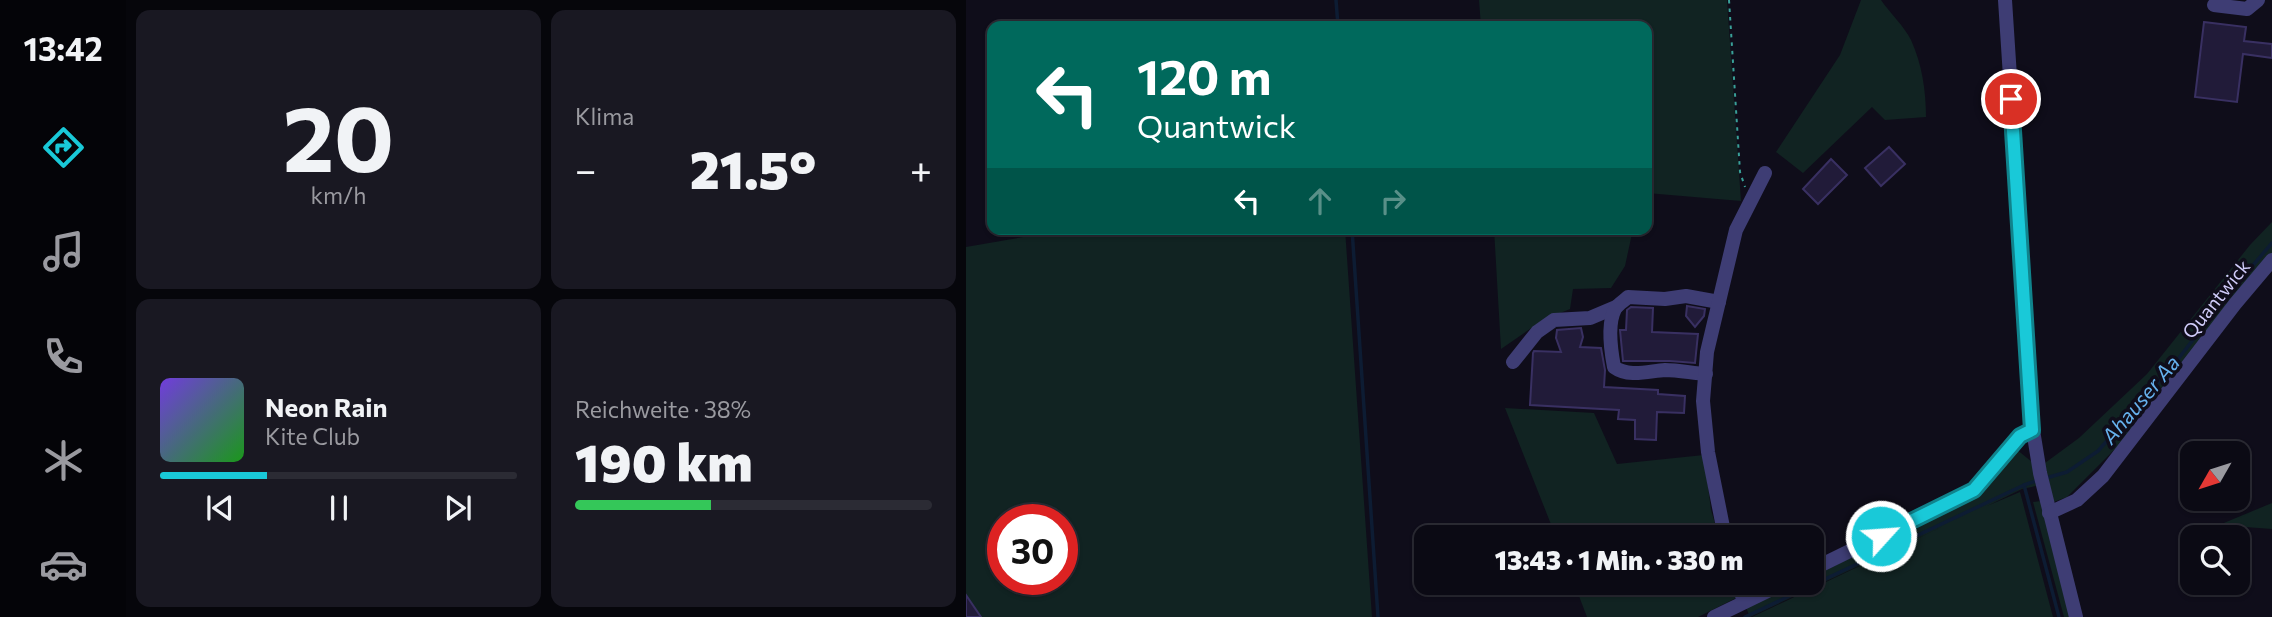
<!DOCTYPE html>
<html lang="de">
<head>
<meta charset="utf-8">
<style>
  :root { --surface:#0b0a14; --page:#191822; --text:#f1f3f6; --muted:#9a9aa0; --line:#2b2b34; --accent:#19c9d8 }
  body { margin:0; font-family:Commissioner,sans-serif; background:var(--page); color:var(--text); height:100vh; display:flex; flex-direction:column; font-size:26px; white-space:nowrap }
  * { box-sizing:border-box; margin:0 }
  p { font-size:23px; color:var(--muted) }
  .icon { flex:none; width:38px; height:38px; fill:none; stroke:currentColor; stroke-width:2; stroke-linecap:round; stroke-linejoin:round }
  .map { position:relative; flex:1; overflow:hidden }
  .side { display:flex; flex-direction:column; gap:10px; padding:10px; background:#06060b; width:840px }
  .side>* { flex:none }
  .guide { position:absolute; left:21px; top:21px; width:665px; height:214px; border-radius:14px; box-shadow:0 2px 5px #0004,0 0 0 2px var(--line); background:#00695c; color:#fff; overflow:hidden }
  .needle { width:46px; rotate:231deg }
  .controls { position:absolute; left:1214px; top:441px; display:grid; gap:14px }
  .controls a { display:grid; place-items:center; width:70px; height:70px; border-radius:14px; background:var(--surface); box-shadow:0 2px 5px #0004,0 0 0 2px var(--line); font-size:35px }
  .speed { position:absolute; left:21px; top:504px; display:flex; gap:14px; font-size:35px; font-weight:700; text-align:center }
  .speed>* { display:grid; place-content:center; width:91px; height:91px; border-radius:50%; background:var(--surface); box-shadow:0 2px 5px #0004,0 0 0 2px var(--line); line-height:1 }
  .speed .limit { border:10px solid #d22; background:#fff; color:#111 }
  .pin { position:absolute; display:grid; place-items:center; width:60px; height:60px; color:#fff; margin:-30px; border:4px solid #fff; border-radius:50%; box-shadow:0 2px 7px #0007 }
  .me { position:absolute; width:77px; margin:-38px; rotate:64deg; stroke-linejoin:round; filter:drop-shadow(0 0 5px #0008) }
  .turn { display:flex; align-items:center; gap:24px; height:147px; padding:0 35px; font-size:32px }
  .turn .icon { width:91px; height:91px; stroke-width:2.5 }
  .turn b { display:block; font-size:49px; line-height:60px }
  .lanes { display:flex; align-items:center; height:66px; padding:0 35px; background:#0003; justify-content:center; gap:35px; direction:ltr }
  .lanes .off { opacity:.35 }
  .big { font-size:52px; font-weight:800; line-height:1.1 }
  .side .card { flex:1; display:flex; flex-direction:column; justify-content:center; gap:10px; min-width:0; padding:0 24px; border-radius:14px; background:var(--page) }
  .side .dial { align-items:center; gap:0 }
  .dial b { font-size:91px; line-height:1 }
  .song { display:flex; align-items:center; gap:21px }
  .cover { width:84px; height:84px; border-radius:10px; background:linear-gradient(135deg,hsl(260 70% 55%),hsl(120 70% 35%)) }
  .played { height:7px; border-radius:4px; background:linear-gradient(90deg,var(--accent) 30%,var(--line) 30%) }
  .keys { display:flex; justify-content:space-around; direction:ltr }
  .heat { display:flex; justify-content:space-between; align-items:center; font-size:38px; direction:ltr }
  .charge { height:10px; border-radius:5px; background:linear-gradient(90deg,#34c759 38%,var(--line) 0) }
  .side .tiles { flex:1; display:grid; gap:10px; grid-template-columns:repeat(2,1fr) }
  .trip { position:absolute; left:448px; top:525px; width:410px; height:70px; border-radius:14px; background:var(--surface); box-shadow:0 2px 5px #0004,0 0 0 2px var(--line); font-weight:800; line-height:70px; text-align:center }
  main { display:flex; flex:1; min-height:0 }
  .menu { display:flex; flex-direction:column; width:126px; justify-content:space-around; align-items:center; background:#040408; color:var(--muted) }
  .menu .icon { width:49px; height:49px }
  .menu .current { color:var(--accent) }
  .menu b { font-size:32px; color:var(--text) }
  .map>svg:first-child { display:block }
</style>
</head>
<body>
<main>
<nav class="menu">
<b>13:42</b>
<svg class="icon current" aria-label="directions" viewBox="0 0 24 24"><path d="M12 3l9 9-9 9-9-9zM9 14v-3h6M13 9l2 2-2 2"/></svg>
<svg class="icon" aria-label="music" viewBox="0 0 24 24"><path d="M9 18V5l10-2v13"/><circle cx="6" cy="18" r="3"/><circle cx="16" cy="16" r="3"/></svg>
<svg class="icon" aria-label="phone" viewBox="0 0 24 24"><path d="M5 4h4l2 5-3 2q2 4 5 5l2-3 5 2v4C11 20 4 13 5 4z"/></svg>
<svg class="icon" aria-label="climate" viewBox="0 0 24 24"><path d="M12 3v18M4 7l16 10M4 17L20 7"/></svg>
<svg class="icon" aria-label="car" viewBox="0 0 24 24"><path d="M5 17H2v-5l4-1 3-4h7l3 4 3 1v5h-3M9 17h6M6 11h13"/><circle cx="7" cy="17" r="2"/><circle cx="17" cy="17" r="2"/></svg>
</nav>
<section class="side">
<div class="tiles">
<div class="card dial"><b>20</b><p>km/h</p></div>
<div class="card"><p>Klima</p>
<div class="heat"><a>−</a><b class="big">21.5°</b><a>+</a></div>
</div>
<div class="card">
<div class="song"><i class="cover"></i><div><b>Neon Rain</b><p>Kite Club</p></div></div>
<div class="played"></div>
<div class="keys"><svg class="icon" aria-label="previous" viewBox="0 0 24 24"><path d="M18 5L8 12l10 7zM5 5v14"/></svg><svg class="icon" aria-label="pause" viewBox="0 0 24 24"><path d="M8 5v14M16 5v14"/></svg><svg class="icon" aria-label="next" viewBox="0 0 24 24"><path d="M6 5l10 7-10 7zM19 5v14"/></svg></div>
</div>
<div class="card"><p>Reichweite · 38%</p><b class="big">190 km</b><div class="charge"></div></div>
</div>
</section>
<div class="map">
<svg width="1306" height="617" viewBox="0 0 1306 617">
  <rect width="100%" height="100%" fill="#0f0d1a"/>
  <g fill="#112322" fill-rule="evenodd">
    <path d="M513,0H761L775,201L681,193V26H515Z"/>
    <path d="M895,0H915C924,13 938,26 945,40C956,64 960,91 960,117L919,120L906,107L837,173L810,152L874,55Z"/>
    <path d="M1306,222V253L1296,265L1263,302L1152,446L1101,497L1085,503L1079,463L1113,438L1181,374L1284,245Z"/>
    <path d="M103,229H379L406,617H0V247ZM37,520H96V579H37Z"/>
    <path d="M528,229H667L659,266L645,288L607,289L604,309L577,320L535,349Z"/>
    <path d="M539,408L628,413L651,464L738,455L745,510L753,537H590Z"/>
    <path d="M1050,449L1066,462L1070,486L1056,489L1021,506L1054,492L1087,617H786L980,525L784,617L779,605L824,583H845V572L1010,492Z"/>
    <path d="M1075,501L1105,617H1098L1067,502Z"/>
    <path d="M1306,503V529L1253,525Z"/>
    <path d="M608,583H766L770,598L732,617H621Z"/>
  </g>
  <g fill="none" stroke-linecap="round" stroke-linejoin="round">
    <g stroke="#0d1c33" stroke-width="3.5">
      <path d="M370,0L372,26"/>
      <path d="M386,229L412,617"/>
      <path d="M1080,478L1101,472L1132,451L1209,363L1265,291L1306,243"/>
      <path d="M1058,485L1093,617"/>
      <path d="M779,617L1058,485L1073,480"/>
    </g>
  </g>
  <g fill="#211b39" stroke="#393062" stroke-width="2">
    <path d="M1238,22L1280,27L1278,41L1306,44V58L1277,54L1271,102L1229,97Z"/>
    <path d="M923,147L939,164L915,186L899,168Z"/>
    <path d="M865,159L881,175L852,204L837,189Z"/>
    <path d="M721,306L739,309L738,316L729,327L720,316Z"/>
    <path d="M665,307L687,308L686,332L732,334L729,363L704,361H657L654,330H660L661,310Z"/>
    <path d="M615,328L617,337L614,347L635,348L639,370L638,387L692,390V394L719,396L718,413L691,412L690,440L669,439V420L652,419L653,410L564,405L567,353L568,351L595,352L590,338L591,330Z"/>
    <path d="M0,595L15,617H0Z"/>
  </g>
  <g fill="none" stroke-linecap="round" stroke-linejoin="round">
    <path stroke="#39a098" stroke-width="2" stroke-dasharray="3.5 5" stroke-linecap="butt" d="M763,0L774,172L779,187"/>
    <g stroke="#3e3d74" stroke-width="14">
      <path d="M1039,0L1067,430L1074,473L1110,617"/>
      <path d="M1248,5L1281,9L1292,0"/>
      <path d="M547,362L571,332L588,320L624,318L650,307"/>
      <path d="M740,374C726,373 712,370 699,370C683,371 663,378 648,367C645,351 641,324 649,309C652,304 658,301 662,297L699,299L720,296L753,302"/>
      <path d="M1083,513L1111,500L1137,476L1269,304L1306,260"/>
      <path d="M759,537L742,452L737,401L741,352L770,230L799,173"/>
      <path d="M845,570L1008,490L1054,436L1067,430"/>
      <path d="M772,583L778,602"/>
      <path d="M748,617L818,583"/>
    </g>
  </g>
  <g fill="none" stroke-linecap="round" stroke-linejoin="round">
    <defs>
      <path id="route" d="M915,536L1008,490L1054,436L1066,430L1045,99"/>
    </defs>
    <use href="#route" stroke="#10838c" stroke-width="18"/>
    <use href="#route" stroke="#19c9d8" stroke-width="12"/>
  </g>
  <g text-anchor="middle" stroke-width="7" stroke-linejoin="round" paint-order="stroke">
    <g font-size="19" fill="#d0ccf9" stroke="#0f0d1a">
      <text transform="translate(1250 299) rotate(-51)" y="7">Quantwick</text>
    </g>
    <g font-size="21" font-style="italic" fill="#66b1ed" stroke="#0f0d1a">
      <text transform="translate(1175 400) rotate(-50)" y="7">Ahauser Aa</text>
    </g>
  </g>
</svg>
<div class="controls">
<a><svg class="needle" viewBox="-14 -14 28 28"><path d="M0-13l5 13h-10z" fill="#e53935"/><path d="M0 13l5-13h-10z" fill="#9a9aa0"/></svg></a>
<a><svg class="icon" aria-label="search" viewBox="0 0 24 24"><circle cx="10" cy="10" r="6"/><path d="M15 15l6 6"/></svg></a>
</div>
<div class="speed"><div class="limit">30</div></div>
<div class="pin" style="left:1045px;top:99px;background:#d93025"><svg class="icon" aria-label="arrive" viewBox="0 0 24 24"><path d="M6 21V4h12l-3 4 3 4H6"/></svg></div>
<svg class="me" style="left:915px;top:536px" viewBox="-20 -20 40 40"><circle r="17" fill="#19c9d8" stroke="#fff" stroke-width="3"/><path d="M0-11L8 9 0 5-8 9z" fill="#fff"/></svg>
<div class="trip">13:43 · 1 Min. · 330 m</div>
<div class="guide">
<div class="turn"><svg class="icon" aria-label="left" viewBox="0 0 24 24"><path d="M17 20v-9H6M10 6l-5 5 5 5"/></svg><div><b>120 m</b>Quantwick</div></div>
<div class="lanes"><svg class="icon" aria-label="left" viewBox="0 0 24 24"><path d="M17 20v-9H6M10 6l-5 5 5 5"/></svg><svg class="icon off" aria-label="ahead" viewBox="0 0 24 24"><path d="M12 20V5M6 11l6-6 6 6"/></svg><svg class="icon off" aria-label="right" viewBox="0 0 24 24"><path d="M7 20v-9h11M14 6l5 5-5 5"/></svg></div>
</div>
</div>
</main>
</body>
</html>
